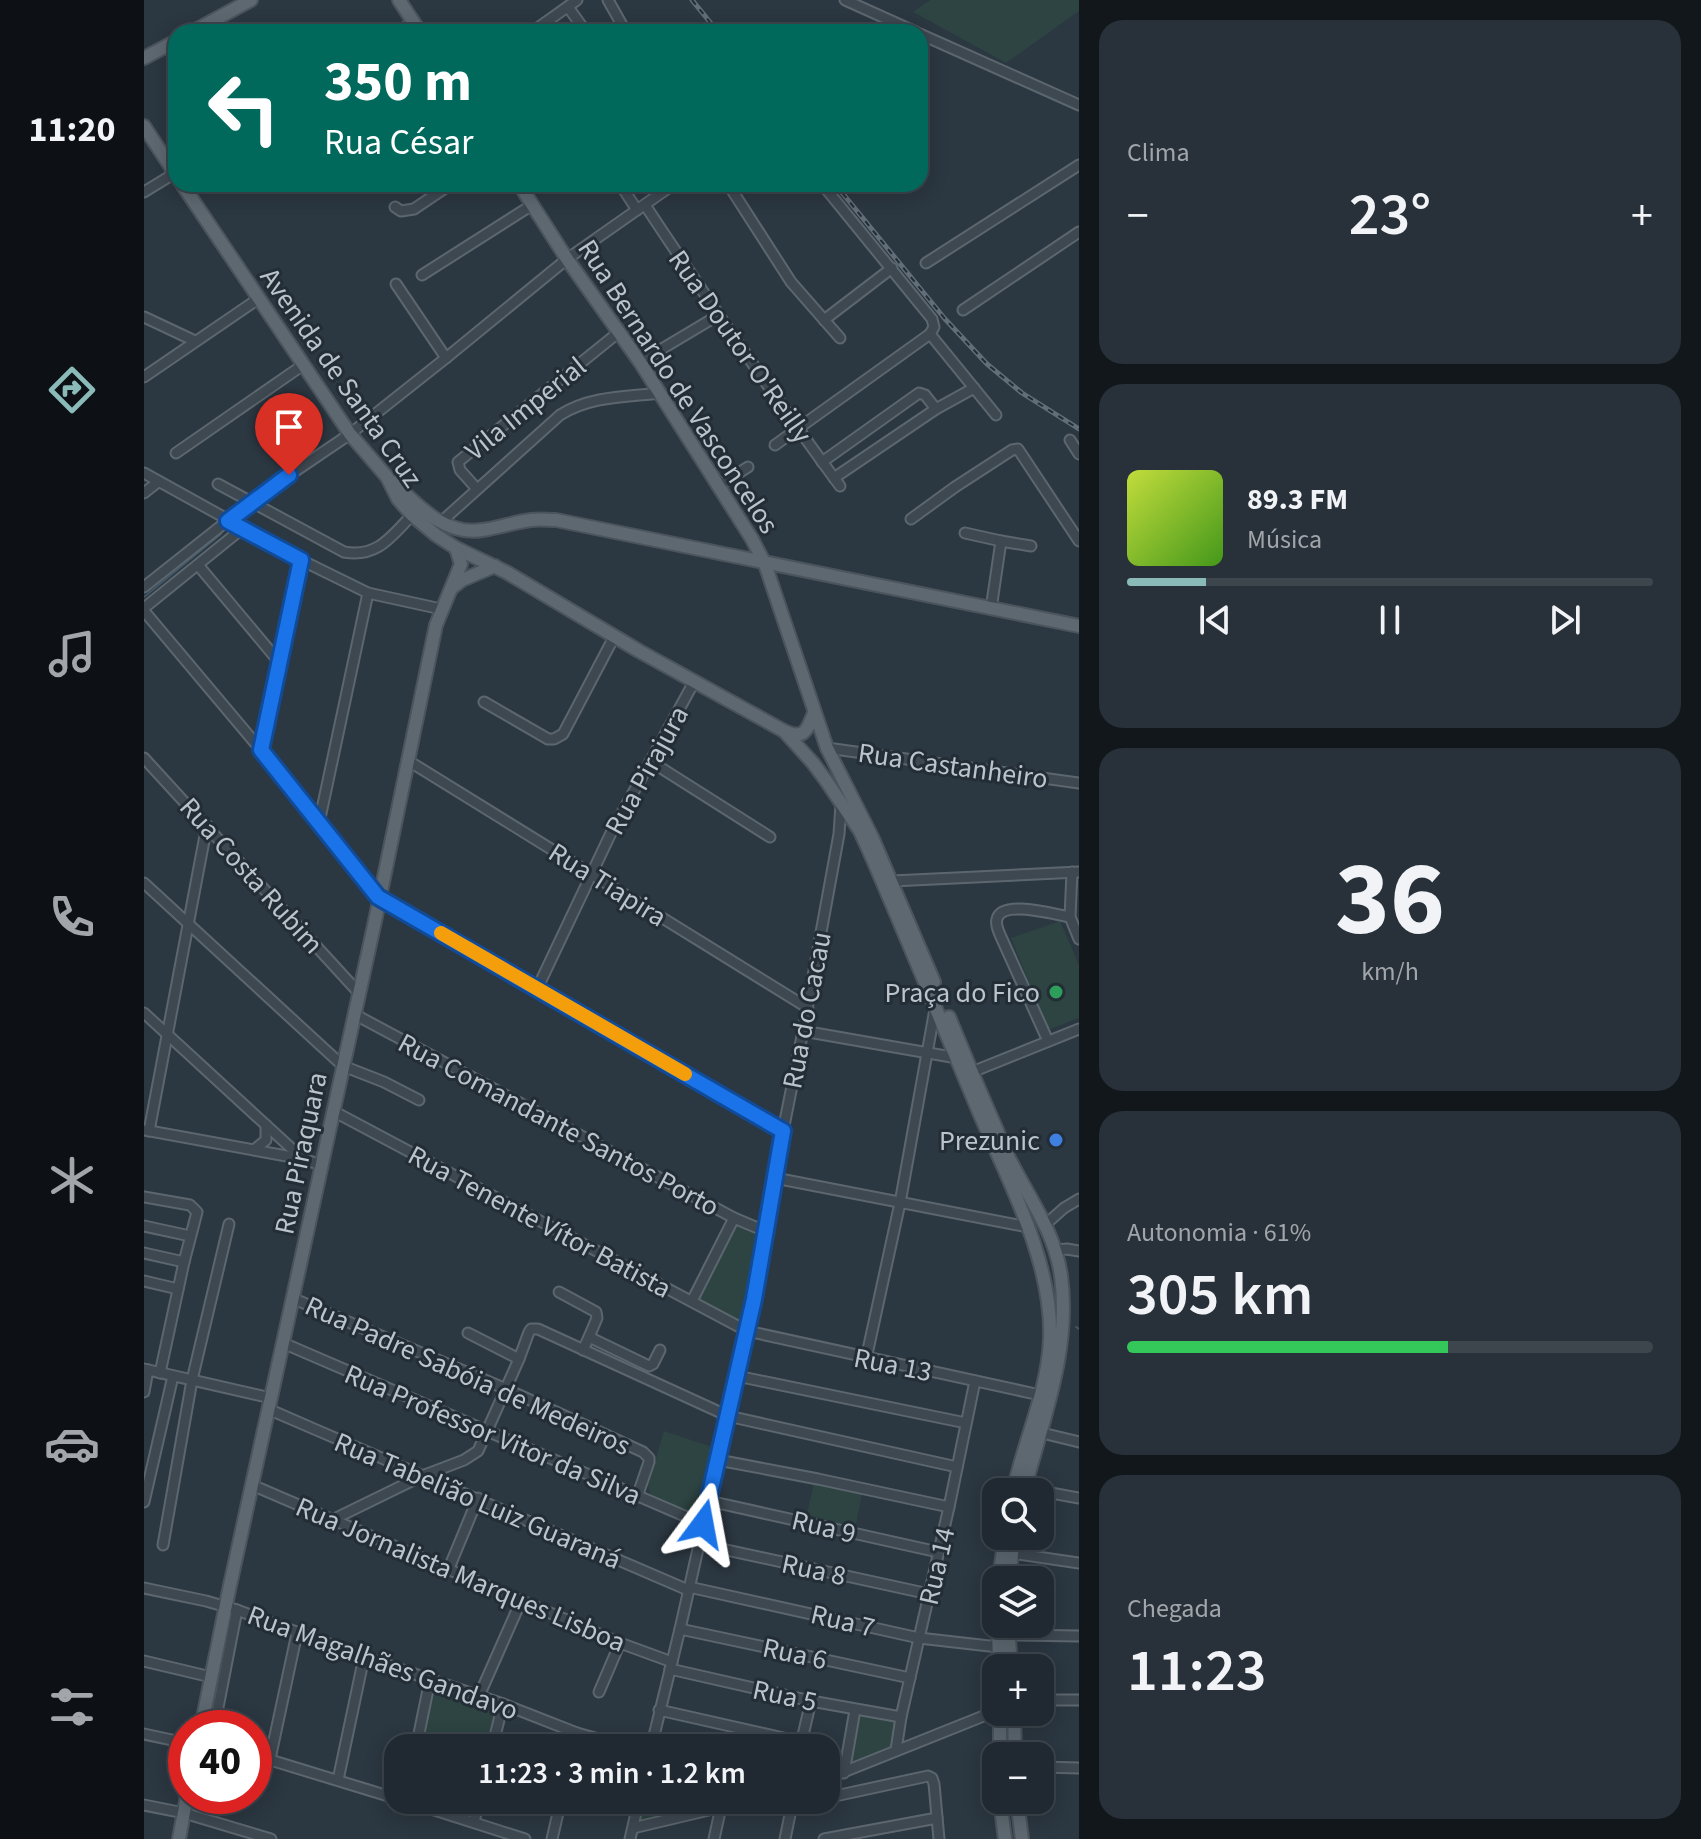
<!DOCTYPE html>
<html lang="pt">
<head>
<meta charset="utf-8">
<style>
  :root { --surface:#202931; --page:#283139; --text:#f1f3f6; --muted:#a2a6ab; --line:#3d454d; --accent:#8bbbb9 }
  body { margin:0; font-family:"Source Sans 3",sans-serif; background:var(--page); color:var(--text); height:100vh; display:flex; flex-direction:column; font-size:30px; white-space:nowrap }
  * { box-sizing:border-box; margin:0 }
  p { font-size:26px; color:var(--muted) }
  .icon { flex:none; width:44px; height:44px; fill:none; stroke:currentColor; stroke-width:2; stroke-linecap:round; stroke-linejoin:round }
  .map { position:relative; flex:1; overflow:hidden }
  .side { display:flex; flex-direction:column; gap:20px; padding:20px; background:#12171b; width:622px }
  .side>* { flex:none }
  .top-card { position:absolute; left:24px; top:24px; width:760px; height:168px; border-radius:24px; box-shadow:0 4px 20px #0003,0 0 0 2px var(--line); background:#00695c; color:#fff; overflow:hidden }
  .buttons { position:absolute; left:838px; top:1478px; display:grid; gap:16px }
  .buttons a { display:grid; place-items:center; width:72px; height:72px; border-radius:16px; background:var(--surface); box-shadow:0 4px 20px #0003,0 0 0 2px var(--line); font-size:40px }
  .speed { position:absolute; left:24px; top:1710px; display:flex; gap:16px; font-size:40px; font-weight:700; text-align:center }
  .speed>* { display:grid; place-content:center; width:104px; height:104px; border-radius:50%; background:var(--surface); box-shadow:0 4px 20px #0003,0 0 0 2px var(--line); line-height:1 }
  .speed .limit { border:12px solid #d22; background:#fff; color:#111 }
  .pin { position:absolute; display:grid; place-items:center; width:68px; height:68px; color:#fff; margin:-82px -34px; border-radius:50% 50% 50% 0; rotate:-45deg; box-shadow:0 0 8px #0007 }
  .pin .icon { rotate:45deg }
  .me { position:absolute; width:88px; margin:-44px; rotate:13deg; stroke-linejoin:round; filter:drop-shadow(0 0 6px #0008) }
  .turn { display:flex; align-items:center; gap:28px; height:168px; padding:0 24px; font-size:36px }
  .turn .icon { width:104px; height:104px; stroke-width:2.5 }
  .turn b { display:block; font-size:56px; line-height:68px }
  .big { font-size:60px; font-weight:600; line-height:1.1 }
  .side .card { flex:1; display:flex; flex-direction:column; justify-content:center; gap:12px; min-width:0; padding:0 28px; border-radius:24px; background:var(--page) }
  .side .dial { align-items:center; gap:0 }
  .dial b { font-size:104px; line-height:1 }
  .song { display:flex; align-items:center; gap:24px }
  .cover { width:96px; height:96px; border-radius:12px; background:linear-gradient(135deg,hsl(70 70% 55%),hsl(100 70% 35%)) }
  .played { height:8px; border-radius:4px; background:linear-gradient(90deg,var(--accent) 15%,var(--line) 15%) }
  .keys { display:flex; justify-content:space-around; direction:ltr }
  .heat { display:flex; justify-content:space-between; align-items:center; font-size:44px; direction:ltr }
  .charge { height:12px; border-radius:6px; background:linear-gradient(90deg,#34c759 61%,var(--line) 0) }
  .trip { position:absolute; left:240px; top:1734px; width:456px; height:80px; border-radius:24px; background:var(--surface); box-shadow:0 4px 20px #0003,0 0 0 2px var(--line); font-weight:600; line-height:80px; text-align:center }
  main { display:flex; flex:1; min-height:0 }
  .dock { display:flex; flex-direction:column; width:144px; justify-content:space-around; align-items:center; background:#0d1014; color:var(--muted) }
  .dock .icon { width:56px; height:56px }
  .dock .current { color:var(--accent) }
  .dock b { font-size:36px; color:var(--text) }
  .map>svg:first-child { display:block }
</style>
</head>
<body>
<main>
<nav class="dock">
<b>11:20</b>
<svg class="icon current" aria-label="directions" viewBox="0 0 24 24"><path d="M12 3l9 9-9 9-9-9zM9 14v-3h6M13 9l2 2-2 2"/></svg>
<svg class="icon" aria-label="music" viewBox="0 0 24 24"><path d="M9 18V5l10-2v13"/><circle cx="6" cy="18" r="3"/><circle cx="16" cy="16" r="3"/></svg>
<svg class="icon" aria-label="phone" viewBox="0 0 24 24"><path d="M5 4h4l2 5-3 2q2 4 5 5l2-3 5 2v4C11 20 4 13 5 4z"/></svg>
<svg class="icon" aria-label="climate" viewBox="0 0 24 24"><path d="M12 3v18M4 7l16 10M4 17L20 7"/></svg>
<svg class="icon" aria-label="car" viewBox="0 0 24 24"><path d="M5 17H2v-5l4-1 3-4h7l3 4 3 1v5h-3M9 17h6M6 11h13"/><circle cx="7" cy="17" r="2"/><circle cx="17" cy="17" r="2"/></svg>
<svg class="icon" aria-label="filters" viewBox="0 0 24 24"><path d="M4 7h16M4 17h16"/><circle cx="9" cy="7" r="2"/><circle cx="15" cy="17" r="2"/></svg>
</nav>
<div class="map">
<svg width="935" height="1839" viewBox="0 0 935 1839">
  <rect width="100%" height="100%" fill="#2b3741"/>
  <g fill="#2d4442">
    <path d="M786,0H935V11L862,63L769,12Z"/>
    <path d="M916,921L935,965V1018L904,1030L867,938Z"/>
    <path d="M592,1224L618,1235L601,1326L553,1299Z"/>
    <path d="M520,1431L571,1448L555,1510L550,1514L544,1515C530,1509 506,1503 504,1486Z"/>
    <path d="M670,1483L718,1493L711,1530L662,1518Z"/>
    <path d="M290,1688L354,1707L343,1748H277Z"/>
    <path d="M711,1714L754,1719L748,1749L704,1765Z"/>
    <path d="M278,1800H331L327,1813Z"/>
    <path d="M498,1800H597L495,1822Z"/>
  </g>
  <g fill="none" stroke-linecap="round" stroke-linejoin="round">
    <g stroke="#425767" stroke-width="2">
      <path d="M94,519L98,516"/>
      <path d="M0,597L77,534"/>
      <path d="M932,1327L935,1329"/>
    </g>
    <defs>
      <g id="minor">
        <path d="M464,0L482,32"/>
        <path d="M701,0L772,32"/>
        <path d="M424,7L442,32"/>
        <path d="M253,32L270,22"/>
        <path d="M388,32L433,0"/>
        <path d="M776,34L935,105"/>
        <path d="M476,184L493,210"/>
        <path d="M584,184L647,282L696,338"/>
        <path d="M678,184L788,319L790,327L786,334"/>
        <path d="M0,192L31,173"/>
        <path d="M501,205C564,300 628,394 696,486"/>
        <path d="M251,207L257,211L270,209L307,184"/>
        <path d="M782,263L935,165"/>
        <path d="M278,275L388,205"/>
        <path d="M252,284L302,358"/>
        <path d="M819,310L935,232"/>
        <path d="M0,317L51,341"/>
        <path d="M680,320L748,268"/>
        <path d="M786,334L852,415"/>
        <path d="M496,362L573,316"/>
        <path d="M0,377L114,299"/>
        <path d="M926,440L935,454"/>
        <path d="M631,445L786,334"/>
        <path d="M32,453L159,365"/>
        <path d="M678,462L775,393L781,395L792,409"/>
        <path d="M0,473L157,560L224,593L297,609"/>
        <path d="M690,478L792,409L830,388"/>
        <path d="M74,484L200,552C233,558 247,537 268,515"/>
        <path d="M574,486L604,467"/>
        <path d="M333,489L316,470L314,462L475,332"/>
        <path d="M0,493L14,482"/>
        <path d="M767,519L811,487L868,450L874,449L935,541"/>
        <path d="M297,522L416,415C446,396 481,397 516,393"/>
        <path d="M821,533L857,541"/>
        <path d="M54,565L136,663"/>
        <path d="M0,587L116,495L206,434L302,358L423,259L530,184"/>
        <path d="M0,608L99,528"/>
        <path d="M847,609L857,541L887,546"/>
        <path d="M0,611L117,750L234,897L639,1131"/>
        <path d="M340,702L404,739H410L419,734L470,637"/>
        <path d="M683,748L935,783"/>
        <path d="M117,750L157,560"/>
        <path d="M0,758L215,993"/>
        <path d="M263,760L664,1008"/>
        <path d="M506,761L626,837"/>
        <path d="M175,823L224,593"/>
        <path d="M928,872L926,917L935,939"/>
        <path d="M748,881L935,872"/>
        <path d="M0,883L199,1066L240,1082L275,1100"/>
        <path d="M393,989L467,833L550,682"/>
        <path d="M0,1013L159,1159"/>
        <path d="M210,1014L590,1218L621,1231"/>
        <path d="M659,1031L813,1058"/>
        <path d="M904,1041L857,937C855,932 851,925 853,919C858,899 912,915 926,917"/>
        <path d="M828,1072L935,1029"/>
        <path d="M189,1111L603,1331L896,1395"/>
        <path d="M0,1130L159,1159L177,1165"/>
        <path d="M5,1131L63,825"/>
        <path d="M110,1150L122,1140V1125"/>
        <path d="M631,1178L884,1227"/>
        <path d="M0,1197L46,1205L53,1212L40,1262L16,1373"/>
        <path d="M902,1224L920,1208L935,1199"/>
        <path d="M0,1226L46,1236"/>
        <path d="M912,1250L923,1249L935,1251"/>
        <path d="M0,1253L40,1262"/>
        <path d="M0,1281L34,1289"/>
        <path d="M415,1292L452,1312L453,1318L445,1337"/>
        <path d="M148,1298L362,1389L499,1452L505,1458V1462L493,1497"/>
        <path d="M548,1301L590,1218"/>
        <path d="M324,1333L375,1359L385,1332L387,1329H394L584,1416L813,1467"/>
        <path d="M139,1343L559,1524"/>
        <path d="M439,1350L445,1337L505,1366L509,1364L516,1350"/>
        <path d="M722,1359L756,1203L791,1009"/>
        <path d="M0,1369L127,1398"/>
        <path d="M593,1376L822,1423"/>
        <path d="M0,1392L4,1370"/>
        <path d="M124,1409C264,1470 405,1529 544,1590"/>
        <path d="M898,1433L935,1442"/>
        <path d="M574,1460L674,1479L805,1507"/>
        <path d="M108,1485L476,1643L528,1662"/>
        <path d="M880,1488L935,1498"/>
        <path d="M565,1501L794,1552"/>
        <path d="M0,1502L29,1376"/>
        <path d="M190,1519L278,1476L320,1460L334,1451L375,1359"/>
        <path d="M555,1544L785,1594"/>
        <path d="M19,1545L48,1380L85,1224"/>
        <path d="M867,1553L935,1563"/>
        <path d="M305,1568L334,1498"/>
        <path d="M545,1587L775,1638L854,1647"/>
        <path d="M0,1588L62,1601L93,1610L220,1657L359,1704L433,1733L487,1748"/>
        <path d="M536,1629L766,1678"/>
        <path d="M864,1635L935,1636"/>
        <path d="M0,1661L67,1677"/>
        <path d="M526,1669L667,1701L757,1717"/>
        <path d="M455,1692L476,1643"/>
        <path d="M335,1696L377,1601"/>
        <path d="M896,1700H935"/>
        <path d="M515,1710L657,1742"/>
        <path d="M70,1728L93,1610"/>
        <path d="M0,1734L42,1743"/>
        <path d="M272,1748L286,1680"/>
        <path d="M348,1748L359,1704"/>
        <path d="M429,1748L433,1733"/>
        <path d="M507,1748L536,1629L603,1331L639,1131L659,1031L695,834L697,804"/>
        <path d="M656,1748L667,1701"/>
        <path d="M752,1750L757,1717L805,1507L831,1381"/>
        <path d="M110,1755L254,1799"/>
        <path d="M126,1759L153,1633"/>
        <path d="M896,1767L935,1768"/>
        <path d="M700,1773L711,1710"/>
        <path d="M682,1779L852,1711"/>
        <path d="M194,1780L220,1657"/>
        <path d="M682,1798L784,1776L788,1778L790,1784L795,1839"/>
        <path d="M259,1800L381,1839"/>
        <path d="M0,1805L40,1813L127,1839"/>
        <path d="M648,1805L673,1800"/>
        <path d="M330,1822L335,1800"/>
        <path d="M489,1828L607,1800"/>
        <path d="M408,1839L417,1800"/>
        <path d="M486,1839L495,1800"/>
        <path d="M570,1839L577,1807"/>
        <path d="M641,1839L649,1800"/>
        <path d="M680,1839L793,1818"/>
      </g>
      <g id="major">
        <path d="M255,0L276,32"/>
        <path d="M48,32L107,0"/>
        <path d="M0,58L32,41"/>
        <path d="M0,126L32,175"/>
        <path d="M38,184L206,434L243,477L254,499L268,515L292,535L312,548L362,572L495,651L640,731L669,763L683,782L716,831L726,853C763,938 798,1024 834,1110C864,1180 909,1262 906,1339C904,1391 880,1441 869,1492"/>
        <path d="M375,184L423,259L496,362L608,539L621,564L683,748L728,837L790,982"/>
        <path d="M249,482C273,505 301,536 338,530C355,528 370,522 387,520C395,519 404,520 412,520L935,626"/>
        <path d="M309,587L318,580L351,566"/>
        <path d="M640,731C660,740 663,731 670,713"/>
        <path d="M805,1017C819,1051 833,1085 848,1119C855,1134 860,1150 868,1164C887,1201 911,1233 917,1276C927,1351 898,1421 880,1492"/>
        <path d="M855,1580L861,1536"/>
        <path d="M865,1580L870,1536"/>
        <path d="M854,1624L855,1668"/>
        <path d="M864,1624L867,1668"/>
        <path d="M856,1712V1756"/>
        <path d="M870,1712L871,1756"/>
        <path d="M57,1728L85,1590L231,921L292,625L317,564L312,548"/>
        <path d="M856,1800L861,1839"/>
        <path d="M873,1800L878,1839"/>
        <path d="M35,1839L43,1796"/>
      </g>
    </defs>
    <use href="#minor" stroke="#5c666e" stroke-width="13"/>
    <use href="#major" stroke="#4b545d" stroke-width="16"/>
    <use href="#minor" stroke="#3e4851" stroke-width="9"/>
    <use href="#major" stroke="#5d6870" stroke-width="12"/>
    <defs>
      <g id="rail">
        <path d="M548,0L574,32"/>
        <path d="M691,184L801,319L843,364L878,393L935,429"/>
      </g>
    </defs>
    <use href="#rail" stroke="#616d77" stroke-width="5"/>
    <use href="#rail" stroke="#232d36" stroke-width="2" stroke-dasharray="6" stroke-linecap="butt"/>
  </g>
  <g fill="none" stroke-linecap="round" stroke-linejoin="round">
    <defs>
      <path id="route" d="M145,475L84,521L157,560L117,750L234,897L639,1131L610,1299L559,1524"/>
    </defs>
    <use href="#route" stroke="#114b97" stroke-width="20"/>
    <use href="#route" stroke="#1a73e8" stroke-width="14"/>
    <path stroke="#f59e0b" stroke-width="14" d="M297,933L541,1074"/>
  </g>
  <circle fill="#2e9e5b" stroke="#232d36" stroke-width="3" cx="912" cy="992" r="8"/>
  <circle fill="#3f7fe0" stroke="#232d36" stroke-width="3" cx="912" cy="1140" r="8"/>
  <g text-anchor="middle" stroke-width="6" stroke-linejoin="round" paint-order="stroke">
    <g font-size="28" fill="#bbc3cb" stroke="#232d36">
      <text transform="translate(597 346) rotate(55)" y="10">Rua Doutor O'Reilly</text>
      <text transform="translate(198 377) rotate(55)" y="10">Avenida de Santa Cruz</text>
      <text transform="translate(535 386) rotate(57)" y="10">Rua Bernardo de Vasconcelos</text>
      <text transform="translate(381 408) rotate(-39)" y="10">Vila Imperial</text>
      <text transform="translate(809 765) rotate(8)" y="10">Rua Castanheiro</text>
      <text transform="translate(502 770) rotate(-61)" y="10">Rua Pirajura</text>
      <text transform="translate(108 875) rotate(48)" y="10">Rua Costa Rubim</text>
      <text transform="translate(464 884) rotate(32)" y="10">Rua Tiapira</text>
      <text transform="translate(662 1010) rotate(-79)" y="10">Rua do Cacau</text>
      <text transform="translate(415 1124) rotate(28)" y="10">Rua Comandante Santos Porto</text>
      <text transform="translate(156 1153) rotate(-78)" y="10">Rua Piraquara</text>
      <text transform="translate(396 1221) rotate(28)" y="10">Rua Tenente Vítor Batista</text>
      <text transform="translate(749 1364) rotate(11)" y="10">Rua 13</text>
      <text transform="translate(324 1375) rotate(24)" y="10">Rua Padre Sabóia de Medeiros</text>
      <text transform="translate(349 1434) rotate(23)" y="10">Rua Professor Vitor da Silva</text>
      <text transform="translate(334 1500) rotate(23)" y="10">Rua Tabelião Luiz Guaraná</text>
      <text transform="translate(680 1526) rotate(13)" y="10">Rua 9</text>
      <text transform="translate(792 1566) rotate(-77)" y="10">Rua 14</text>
      <text transform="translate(670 1569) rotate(12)" y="10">Rua 8</text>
      <text transform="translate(317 1574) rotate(23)" y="10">Rua Jornalista Marques Lisboa</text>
      <text transform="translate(699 1620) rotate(13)" y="10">Rua 7</text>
      <text transform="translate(651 1653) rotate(12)" y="10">Rua 6</text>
      <text transform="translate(239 1662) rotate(20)" y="10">Rua Magalhães Gandavo</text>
      <text transform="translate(641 1695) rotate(12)" y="10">Rua 5</text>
    </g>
    <g font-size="28" fill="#bbc3cb" stroke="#232d36" text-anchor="end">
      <text x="896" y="1002">Praça do Fico</text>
      <text x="896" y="1150">Prezunic</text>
    </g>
  </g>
</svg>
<div class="buttons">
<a><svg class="icon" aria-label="search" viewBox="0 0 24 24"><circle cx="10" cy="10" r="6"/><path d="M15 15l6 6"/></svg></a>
<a><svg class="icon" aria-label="layers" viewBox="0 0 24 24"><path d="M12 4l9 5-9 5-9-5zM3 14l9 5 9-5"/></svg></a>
<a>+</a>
<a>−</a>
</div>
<div class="speed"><div class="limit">40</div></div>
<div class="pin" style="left:145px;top:475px;background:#d93025"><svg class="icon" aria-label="arrive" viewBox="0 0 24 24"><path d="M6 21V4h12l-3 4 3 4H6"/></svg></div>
<svg class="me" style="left:559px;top:1524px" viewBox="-20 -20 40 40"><path d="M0-17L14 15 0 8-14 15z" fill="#1a73e8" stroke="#fff" stroke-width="4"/></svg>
<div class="trip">11:23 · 3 min · 1.2 km</div>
<div class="top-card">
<div class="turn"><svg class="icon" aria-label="left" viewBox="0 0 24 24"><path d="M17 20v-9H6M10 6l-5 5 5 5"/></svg><div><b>350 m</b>Rua César</div></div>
</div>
</div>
<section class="side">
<div class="card"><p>Clima</p>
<div class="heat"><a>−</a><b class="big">23°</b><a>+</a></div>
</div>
<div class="card">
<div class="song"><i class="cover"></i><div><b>89.3 FM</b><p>Música</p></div></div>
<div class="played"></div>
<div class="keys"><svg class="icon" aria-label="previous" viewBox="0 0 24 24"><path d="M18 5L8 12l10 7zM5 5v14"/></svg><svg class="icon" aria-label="pause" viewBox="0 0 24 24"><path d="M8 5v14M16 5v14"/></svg><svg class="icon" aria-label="next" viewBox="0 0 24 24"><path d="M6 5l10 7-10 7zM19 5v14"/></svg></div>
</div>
<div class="card dial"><b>36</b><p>km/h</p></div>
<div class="card"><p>Autonomia · 61%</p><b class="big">305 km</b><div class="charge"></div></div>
<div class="card"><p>Chegada</p><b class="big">11:23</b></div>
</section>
</main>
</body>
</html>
